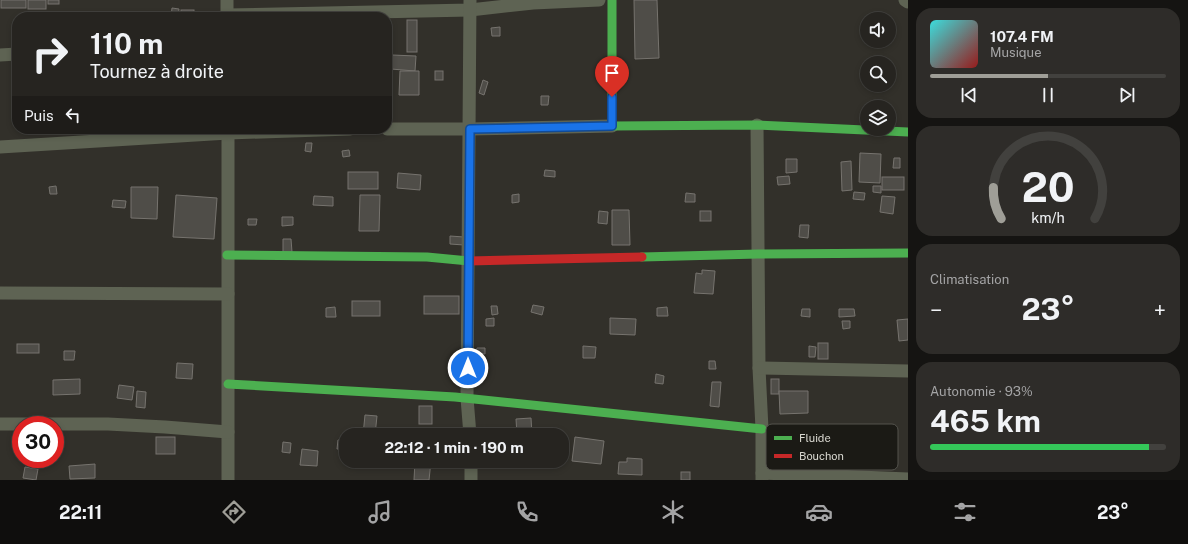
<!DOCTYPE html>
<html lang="fr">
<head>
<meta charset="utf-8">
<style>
  :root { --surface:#262420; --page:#2e2c29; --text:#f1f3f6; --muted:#a4a4a5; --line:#42413e; --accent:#9f9e97 }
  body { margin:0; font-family:"Public Sans",sans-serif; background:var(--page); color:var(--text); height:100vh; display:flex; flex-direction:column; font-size:15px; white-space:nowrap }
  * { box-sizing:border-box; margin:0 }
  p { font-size:13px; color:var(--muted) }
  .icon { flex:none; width:22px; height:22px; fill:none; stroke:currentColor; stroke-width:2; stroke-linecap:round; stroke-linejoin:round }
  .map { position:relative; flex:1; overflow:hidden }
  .sheet { display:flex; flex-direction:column; gap:8px; padding:8px; background:#151412; width:280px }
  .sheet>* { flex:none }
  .banner { position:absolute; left:12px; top:12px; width:380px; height:122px; border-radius:16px; box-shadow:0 2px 6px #0003,0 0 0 1px var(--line); background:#262420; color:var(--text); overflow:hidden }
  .fabs { position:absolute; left:860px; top:12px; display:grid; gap:8px }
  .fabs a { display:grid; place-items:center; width:36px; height:36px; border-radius:50%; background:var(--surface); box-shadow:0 2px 6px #0003,0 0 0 1px var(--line); font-size:20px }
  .speed { position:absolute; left:12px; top:416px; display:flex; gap:8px; font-size:20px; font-weight:700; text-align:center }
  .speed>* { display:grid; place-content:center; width:52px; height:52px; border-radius:50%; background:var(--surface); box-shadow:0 2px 6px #0003,0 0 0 1px var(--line); line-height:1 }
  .speed .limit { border:6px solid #d22; background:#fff; color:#111 }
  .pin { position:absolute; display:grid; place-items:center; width:34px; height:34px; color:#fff; margin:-41px -17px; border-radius:50% 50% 50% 0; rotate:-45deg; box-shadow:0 0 4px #0007 }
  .pin .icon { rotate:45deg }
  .me { position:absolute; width:44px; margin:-22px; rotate:0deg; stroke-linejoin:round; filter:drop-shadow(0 0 3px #0008) }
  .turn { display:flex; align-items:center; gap:14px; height:84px; padding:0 12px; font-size:18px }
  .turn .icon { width:52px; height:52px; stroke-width:2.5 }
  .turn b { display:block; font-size:28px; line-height:34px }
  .then { display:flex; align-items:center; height:38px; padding:0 12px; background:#0003; gap:8px; font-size:15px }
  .big { font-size:30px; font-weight:700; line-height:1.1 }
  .sheet .tile { flex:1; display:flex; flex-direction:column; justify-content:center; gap:6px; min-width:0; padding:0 14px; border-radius:16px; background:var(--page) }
  .sheet .dial { align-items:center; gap:0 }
  .dial svg { height:104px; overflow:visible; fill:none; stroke:var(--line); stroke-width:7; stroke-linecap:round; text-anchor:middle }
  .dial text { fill:var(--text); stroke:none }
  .song { display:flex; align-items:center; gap:12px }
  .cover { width:48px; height:48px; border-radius:6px; background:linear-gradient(135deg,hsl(180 70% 55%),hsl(0 70% 35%)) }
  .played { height:4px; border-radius:2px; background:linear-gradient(90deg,var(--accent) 50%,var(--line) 50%) }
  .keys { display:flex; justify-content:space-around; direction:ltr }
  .heat { display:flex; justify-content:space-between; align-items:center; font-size:22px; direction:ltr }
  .charge { height:6px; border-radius:3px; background:linear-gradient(90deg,#34c759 93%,var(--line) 0) }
  .trip { position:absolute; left:339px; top:428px; width:230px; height:40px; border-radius:16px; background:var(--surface); box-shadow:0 2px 6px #0003,0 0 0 1px var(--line); font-weight:700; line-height:40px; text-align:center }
  .tab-bar { display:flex; height:64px; justify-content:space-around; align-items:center; background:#0f0e0d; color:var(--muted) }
  .tab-bar .icon { width:28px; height:28px }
  .tab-bar .current { color:var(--accent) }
  .tab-bar b { font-size:18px; color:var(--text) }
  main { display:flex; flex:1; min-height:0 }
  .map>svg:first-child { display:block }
</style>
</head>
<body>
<main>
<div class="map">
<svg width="908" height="480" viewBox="0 0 908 480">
  <rect width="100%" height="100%" fill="#32302a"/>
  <g fill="#4f4d48" stroke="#76736e">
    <rect x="1" y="0" width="25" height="8"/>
    <rect x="28" y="0" width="18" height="9"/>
    <rect x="48" y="0" width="11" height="4"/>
    <path d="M634,0H657L659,58L635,59Z"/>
    <path d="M172,8L179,9L178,17H171Z"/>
    <rect x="181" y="10" width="13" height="7"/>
    <rect x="407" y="20" width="10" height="32"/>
    <path d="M500,27V36H492L491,28Z"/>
    <path d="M392,55L416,56L415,71L391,69Z"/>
    <path d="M400,71H419V95H399Z"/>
    <rect x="435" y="71" width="8" height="9"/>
    <path d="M483,80L488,82L484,95L479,93Z"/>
    <path d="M541,96H549L548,105H541Z"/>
    <rect x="125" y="129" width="45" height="6"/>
    <path d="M306,143H312L311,152L305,151Z"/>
    <path d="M349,150L350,156L343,157L342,151Z"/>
    <path d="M860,153L881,154L880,183L859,182Z"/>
    <path d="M894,158H900V168H893Z"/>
    <path d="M786,159H797V172L786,173Z"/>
    <path d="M851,161L852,190L842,191L841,162Z"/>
    <path d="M545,170L555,171V177L544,176Z"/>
    <rect x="348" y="172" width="30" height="17"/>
    <path d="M398,173L421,175L420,190L397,188Z"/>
    <path d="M789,176L790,184L778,185L777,177Z"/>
    <rect x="882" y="177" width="22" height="13"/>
    <path d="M56,186L57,194H50L49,187Z"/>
    <path d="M873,186H881V193L873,192Z"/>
    <path d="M131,187H158L157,219L131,218Z"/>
    <path d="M854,192L865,193L864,200L853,199Z"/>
    <path d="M686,193L695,194V202H685Z"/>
    <path d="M519,194V202L512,203V195Z"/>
    <path d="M176,195L217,198L214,239L173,237Z"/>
    <path d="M360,195H380L379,231H359Z"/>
    <path d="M314,196L333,197V206L313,205Z"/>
    <path d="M882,196L895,197L893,214L880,212Z"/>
    <path d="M113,200L126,201L125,208L112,207Z"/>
    <path d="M612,210H629L630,245H612Z"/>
    <path d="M599,211L608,212L607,224L598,223Z"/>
    <rect x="700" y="211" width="11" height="10"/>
    <path d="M282,217H293V225L282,226Z"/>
    <path d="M248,219H257L256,225H248Z"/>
    <path d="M800,225H809L808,238L799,237Z"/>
    <path d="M450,236L464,237V245L450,244Z"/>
    <path d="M283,239H291L292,252H283Z"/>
    <path d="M702,270L715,271L713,294L694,293L696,273L702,274Z"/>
    <rect x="424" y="296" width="35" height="18"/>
    <rect x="352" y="301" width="28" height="15"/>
    <path d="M533,305L544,307L542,315L531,312Z"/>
    <path d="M491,306H497L498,314L492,315Z"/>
    <path d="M335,307L336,317H326V308Z"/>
    <path d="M667,307L668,316H657V308Z"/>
    <path d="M802,309H810V317L801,316Z"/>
    <path d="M839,309H854L855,316L839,317Z"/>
    <path d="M494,318V326H486V319Z"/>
    <path d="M610,318L636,319L635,335L610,334Z"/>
    <path d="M908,319V340L899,341L897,320Z"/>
    <path d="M842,321H850V328L843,329Z"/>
    <rect x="818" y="343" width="10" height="16"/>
    <rect x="17" y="344" width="22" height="9"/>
    <path d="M583,346L596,347L595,358H583Z"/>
    <path d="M809,346L816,347L815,357H809Z"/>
    <path d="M477,348H485V354L476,353Z"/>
    <path d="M64,351H75L74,360H64Z"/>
    <path d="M709,361H715L716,369H709Z"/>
    <path d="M177,363L193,364L192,379L176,378Z"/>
    <path d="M656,374L664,376L663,384L655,383Z"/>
    <path d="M80,379V394L53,395V380Z"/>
    <rect x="771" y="379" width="8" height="15"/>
    <path d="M712,382H721L719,407L710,406Z"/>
    <path d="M119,385L134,387L132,400L117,398Z"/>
    <path d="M137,391L146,392L145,408L136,407Z"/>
    <path d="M779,391H808V413L780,414Z"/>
    <rect x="419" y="406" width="13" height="18"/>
    <path d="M365,415L377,416L375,435H363Z"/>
    <path d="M531,418L532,435H517L516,419Z"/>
    <rect x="156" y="437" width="19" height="17"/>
    <path d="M575,437L604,441L601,464L572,461Z"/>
    <path d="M338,440H346V449H337Z"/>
    <path d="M283,442L291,443L290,453L282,452Z"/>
    <path d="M302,449L318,451L317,466L300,465Z"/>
    <path d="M627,458L642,459V475L618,474L619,462H627Z"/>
    <path d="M415,461H431L429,480H414Z"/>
    <path d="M95,464V478L70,479L69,466Z"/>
    <path d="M25,467L38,469L36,480L23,478Z"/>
    <rect x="681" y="472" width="9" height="8"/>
  </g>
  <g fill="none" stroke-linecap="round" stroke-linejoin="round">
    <g stroke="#5e6353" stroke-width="13">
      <path d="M905,0L908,2"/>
      <path d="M227,15L470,10L533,3L599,0"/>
      <path d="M227,17V0"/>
      <path d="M0,55L17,54"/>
      <path d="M757,125L759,368L762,429V480"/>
      <path d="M228,129V480"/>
      <path d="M387,129H469L612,126"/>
      <path d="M0,147L228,133L350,129"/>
      <path d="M0,293L228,294"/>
      <path d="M759,368L908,371"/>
      <path d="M0,424H108L165,427L228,432"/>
      <path d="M470,435L467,398L470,0"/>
      <path d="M762,473L908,479"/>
      <path d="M471,480V461"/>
    </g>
    <g stroke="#4caf50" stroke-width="9">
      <path d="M612,0V126L757,125L908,132"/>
      <path d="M227,255L427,257L469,261"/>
      <path d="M642,257L758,254L908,253"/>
      <path d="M228,384L455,397L762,429"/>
    </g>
    <path stroke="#c62828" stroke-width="9" d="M469,261L642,257"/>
  </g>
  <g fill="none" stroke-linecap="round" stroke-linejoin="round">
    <defs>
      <path id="route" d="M468,368L470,129L612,126V97"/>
    </defs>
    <use href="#route" stroke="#114b97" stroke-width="10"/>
    <use href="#route" stroke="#1a73e8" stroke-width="7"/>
  </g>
  <rect x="766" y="424" width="132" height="46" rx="6" fill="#1b1a15" stroke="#54534d" stroke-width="1"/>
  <rect x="774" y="436" width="18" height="4" fill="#4caf50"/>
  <rect x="774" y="454" width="18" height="4" fill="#c62828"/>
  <g font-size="11" fill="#dad9d1">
    <text x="799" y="442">Fluide</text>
    <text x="799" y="460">Bouchon</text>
  </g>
</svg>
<div class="fabs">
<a><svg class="icon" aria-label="sound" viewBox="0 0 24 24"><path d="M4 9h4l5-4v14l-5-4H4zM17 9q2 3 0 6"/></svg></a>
<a><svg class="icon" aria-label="search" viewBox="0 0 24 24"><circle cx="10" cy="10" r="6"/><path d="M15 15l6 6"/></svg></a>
<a><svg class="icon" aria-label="layers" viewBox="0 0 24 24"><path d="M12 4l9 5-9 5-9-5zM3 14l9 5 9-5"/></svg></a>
</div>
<div class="speed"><div class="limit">30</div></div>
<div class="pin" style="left:612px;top:97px;background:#d93025"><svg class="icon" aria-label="arrive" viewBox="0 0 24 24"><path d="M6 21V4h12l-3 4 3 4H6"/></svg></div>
<svg class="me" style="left:468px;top:368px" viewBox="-20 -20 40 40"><circle r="17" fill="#1a73e8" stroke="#fff" stroke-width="3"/><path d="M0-11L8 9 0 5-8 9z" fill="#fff"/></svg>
<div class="trip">22:12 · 1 min · 190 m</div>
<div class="banner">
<div class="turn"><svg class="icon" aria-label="right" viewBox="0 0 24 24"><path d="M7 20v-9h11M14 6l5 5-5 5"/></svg><div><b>110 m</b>Tournez à droite</div></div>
<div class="then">Puis<svg class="icon" aria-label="left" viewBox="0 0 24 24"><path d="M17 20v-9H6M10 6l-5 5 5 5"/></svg></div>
</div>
</div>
<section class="sheet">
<div class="tile">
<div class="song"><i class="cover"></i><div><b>107.4 FM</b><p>Musique</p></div></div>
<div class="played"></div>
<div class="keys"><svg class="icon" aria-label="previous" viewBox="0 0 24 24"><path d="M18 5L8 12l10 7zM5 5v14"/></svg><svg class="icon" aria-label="pause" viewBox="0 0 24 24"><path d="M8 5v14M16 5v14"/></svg><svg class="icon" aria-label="next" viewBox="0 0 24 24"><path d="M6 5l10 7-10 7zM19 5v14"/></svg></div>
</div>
<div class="tile dial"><svg viewBox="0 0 100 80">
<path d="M14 69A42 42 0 1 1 86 69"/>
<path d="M14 69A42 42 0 0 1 8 45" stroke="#9f9e97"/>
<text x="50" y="56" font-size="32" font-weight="700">20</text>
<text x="50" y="72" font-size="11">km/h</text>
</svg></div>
<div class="tile"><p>Climatisation</p>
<div class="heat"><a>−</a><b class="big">23°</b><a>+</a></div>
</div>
<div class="tile"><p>Autonomie · 93%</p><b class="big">465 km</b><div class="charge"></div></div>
</section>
</main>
<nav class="tab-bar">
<b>22:11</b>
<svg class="icon current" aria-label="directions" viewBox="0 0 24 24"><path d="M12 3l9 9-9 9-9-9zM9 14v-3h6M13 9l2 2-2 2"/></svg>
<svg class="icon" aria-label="music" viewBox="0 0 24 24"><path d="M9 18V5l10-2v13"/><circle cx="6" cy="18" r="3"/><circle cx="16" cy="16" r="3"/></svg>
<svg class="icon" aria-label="phone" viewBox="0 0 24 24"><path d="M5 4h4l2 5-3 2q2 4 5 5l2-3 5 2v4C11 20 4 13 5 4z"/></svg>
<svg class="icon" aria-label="climate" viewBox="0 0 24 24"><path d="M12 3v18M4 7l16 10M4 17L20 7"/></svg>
<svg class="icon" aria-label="car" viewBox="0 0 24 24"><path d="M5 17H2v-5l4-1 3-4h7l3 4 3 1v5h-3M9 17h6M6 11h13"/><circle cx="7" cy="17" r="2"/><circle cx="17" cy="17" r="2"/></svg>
<svg class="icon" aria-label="filters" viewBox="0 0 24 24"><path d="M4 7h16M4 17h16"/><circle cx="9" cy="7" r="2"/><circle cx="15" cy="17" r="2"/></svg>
<b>23°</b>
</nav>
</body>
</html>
